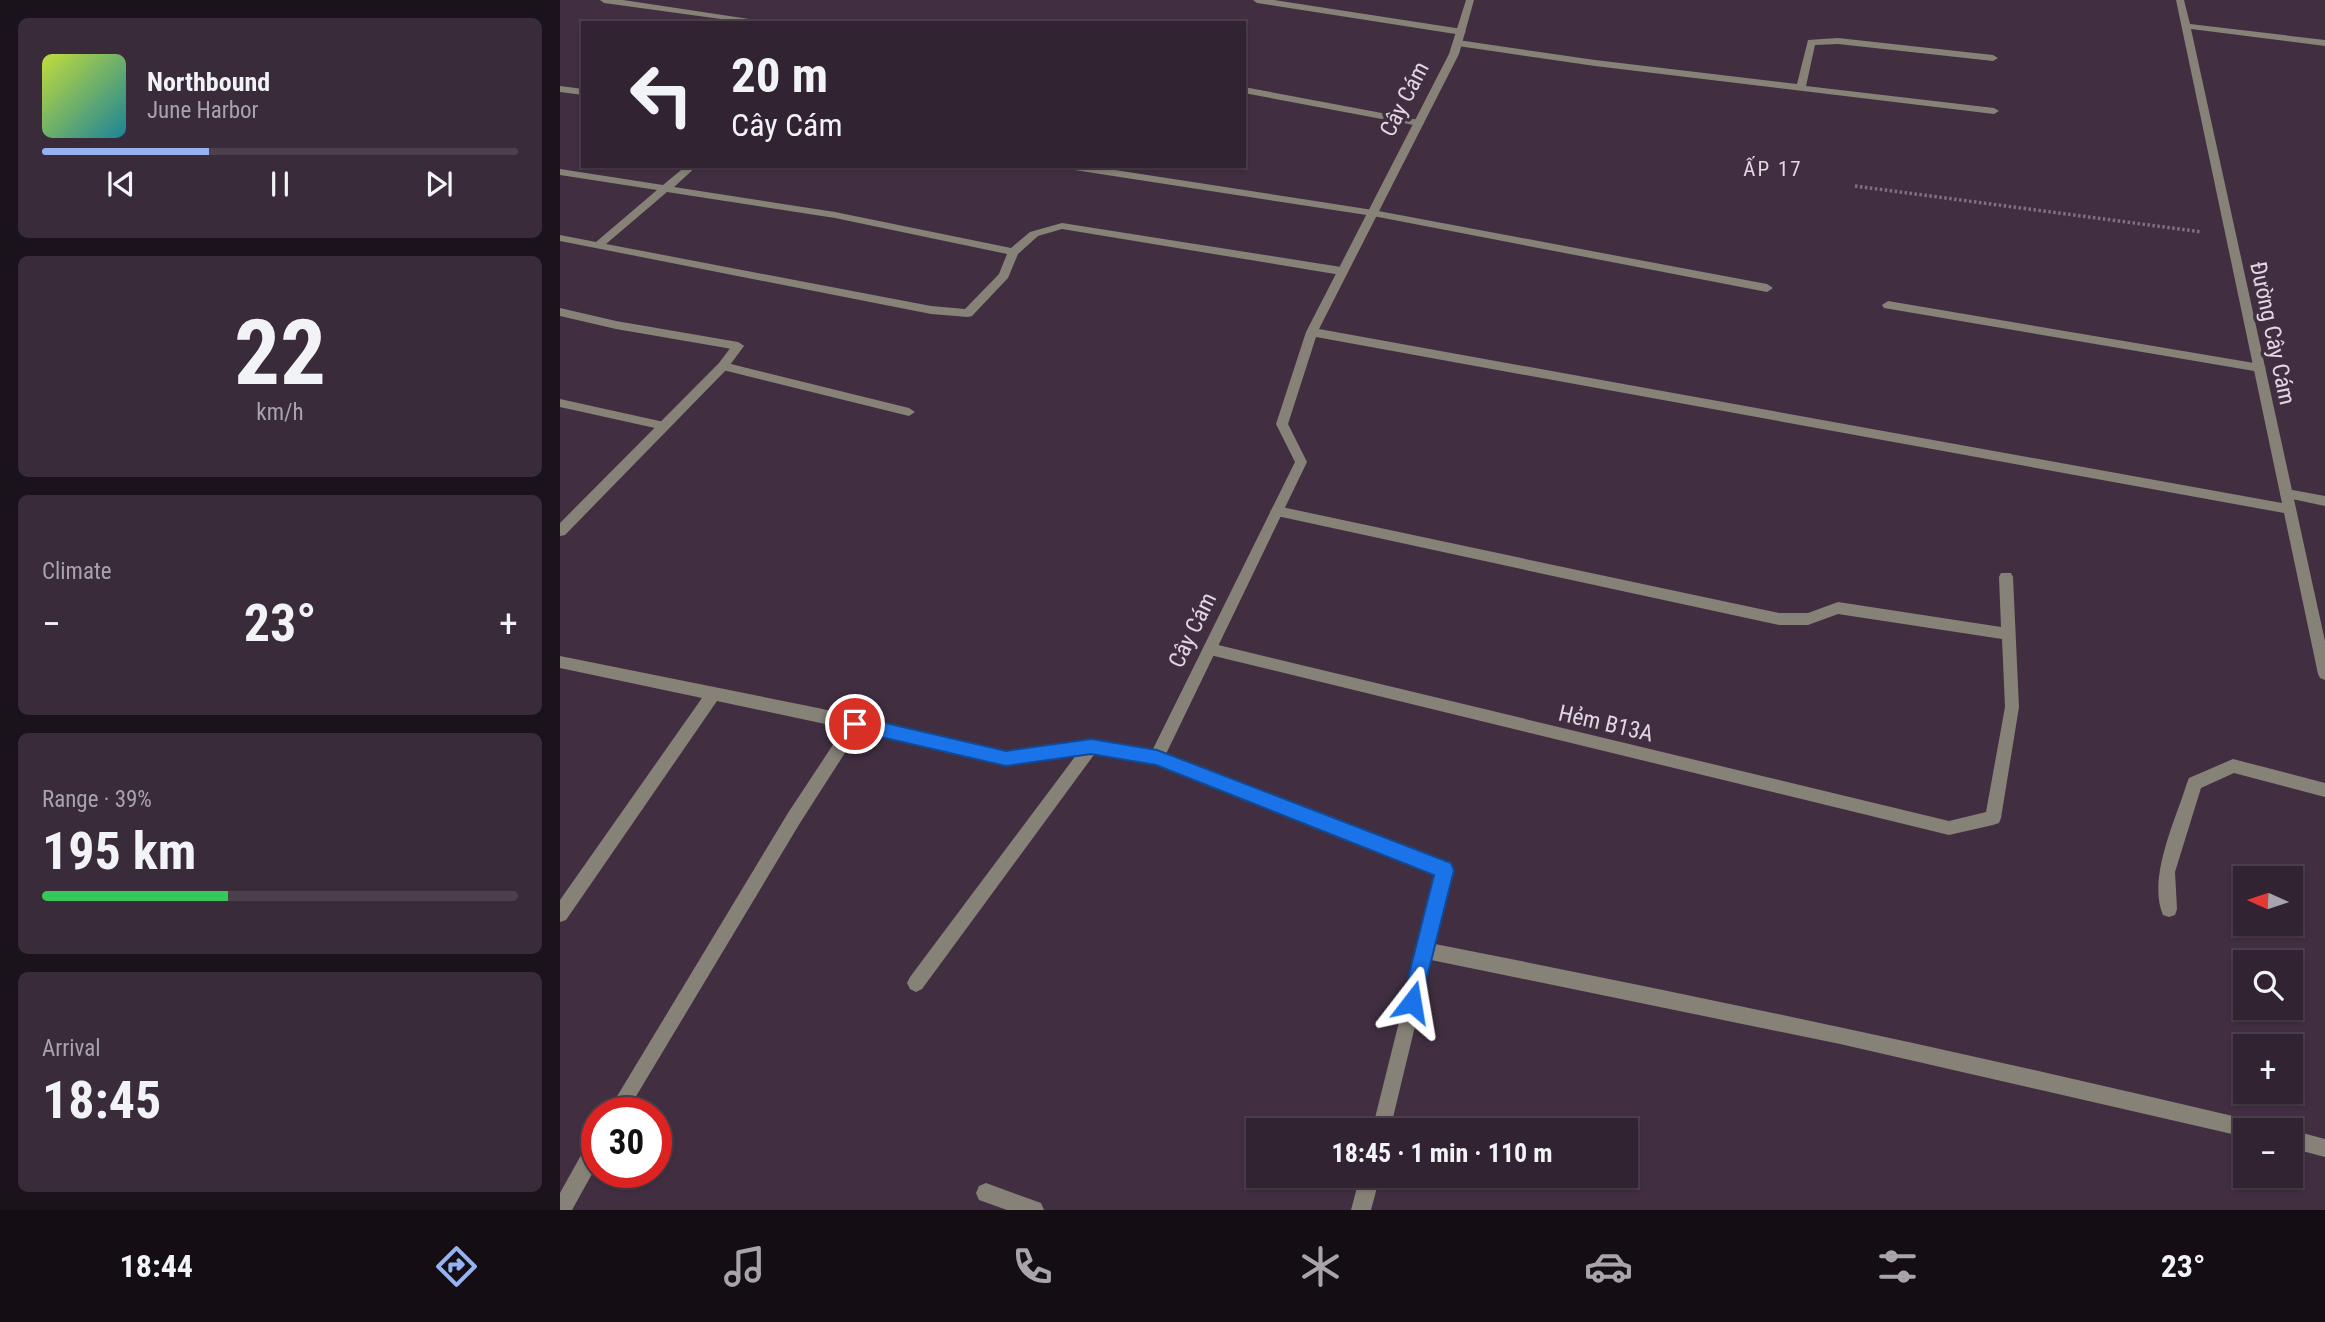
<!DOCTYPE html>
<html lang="en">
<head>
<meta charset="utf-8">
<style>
  :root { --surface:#312331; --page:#392b39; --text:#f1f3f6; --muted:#a8a4ab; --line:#4c404d; --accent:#95b2f1 }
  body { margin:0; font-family:"Roboto Condensed",sans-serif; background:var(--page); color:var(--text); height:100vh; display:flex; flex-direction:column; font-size:26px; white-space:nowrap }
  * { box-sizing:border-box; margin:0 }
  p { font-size:23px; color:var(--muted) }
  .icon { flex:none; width:38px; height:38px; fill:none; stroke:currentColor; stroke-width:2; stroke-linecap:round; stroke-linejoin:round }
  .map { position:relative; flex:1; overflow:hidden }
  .drawer { display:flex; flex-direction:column; gap:18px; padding:18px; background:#1b131b; width:560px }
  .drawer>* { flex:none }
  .banner { position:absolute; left:21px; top:21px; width:665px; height:147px; border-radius:0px; box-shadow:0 2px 5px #0004,0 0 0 2px var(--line); background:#312331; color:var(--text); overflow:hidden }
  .needle { width:46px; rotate:273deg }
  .tools { position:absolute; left:1673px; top:866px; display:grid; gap:14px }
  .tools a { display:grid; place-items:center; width:70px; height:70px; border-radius:0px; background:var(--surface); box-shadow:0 2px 5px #0004,0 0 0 2px var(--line); font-size:35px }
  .speed { position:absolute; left:21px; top:1097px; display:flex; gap:14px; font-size:35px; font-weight:700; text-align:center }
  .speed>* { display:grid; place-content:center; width:91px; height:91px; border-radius:50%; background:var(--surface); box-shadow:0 2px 5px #0004,0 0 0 2px var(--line); line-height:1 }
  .speed .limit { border:10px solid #d22; background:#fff; color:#111 }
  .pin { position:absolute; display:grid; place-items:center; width:60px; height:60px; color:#fff; margin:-30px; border:4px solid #fff; border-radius:50%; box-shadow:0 2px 7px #0007 }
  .me { position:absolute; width:77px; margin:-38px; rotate:14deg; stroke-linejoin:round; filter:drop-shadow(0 0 5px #0008) }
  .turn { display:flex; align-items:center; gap:24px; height:147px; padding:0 35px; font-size:32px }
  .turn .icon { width:91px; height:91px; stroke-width:2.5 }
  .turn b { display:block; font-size:49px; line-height:60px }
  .big { font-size:52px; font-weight:700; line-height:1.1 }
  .drawer .card { flex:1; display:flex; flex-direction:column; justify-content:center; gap:10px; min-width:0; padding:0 24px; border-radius:10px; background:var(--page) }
  .drawer .dial { align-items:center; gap:0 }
  .dial b { font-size:91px; line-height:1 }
  .song { display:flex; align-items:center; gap:21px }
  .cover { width:84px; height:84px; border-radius:10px; background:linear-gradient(135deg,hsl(70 70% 55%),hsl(190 70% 35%)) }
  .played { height:7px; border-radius:4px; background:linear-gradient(90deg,var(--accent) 35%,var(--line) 35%) }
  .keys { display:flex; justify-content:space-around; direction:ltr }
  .heat { display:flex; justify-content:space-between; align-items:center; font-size:38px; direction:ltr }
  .charge { height:10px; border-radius:5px; background:linear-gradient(90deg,#34c759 39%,var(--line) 0) }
  .trip { position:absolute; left:686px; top:1118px; width:392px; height:70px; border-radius:0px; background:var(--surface); box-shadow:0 2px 5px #0004,0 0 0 2px var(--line); font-weight:700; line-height:70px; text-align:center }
  .tabs { display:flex; height:112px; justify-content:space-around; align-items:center; background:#140e14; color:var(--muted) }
  .tabs .icon { width:49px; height:49px }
  .tabs .selected { color:var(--accent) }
  .tabs b { font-size:32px; color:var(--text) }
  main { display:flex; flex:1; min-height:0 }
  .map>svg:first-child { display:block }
</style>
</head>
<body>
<main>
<section class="drawer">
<div class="card">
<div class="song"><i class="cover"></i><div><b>Northbound</b><p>June Harbor</p></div></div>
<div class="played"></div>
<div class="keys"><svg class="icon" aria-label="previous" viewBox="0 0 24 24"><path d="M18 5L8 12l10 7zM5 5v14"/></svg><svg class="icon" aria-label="pause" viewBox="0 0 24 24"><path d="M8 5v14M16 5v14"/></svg><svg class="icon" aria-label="next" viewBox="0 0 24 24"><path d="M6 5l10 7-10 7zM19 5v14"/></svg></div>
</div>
<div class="card dial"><b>22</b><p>km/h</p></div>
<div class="card"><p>Climate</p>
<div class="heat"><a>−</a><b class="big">23°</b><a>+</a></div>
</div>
<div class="card"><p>Range · 39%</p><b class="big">195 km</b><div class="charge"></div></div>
<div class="card"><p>Arrival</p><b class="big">18:45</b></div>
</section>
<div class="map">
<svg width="1765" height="1210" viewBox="0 0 1765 1210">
  <rect width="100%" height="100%" fill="#412f41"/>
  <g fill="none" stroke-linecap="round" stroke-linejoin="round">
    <path stroke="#7f707f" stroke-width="3.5" stroke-dasharray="2.5 2.5" stroke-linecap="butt" d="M1295,186L1642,232"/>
    <g fill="#878277" fill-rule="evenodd">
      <path d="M693,0H714L902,29L906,32L902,35L697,3Z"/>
      <path d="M1278,38L1433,55L1438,58L1433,61L1278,44L1255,45L1246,86L1434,108L1439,111L1434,114L1035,66L898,46L894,43L898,40L1035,60L1237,84L1248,40Z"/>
      <path d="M0,86L23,89V95L0,92Z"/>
      <path d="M684,87L859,120L864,123L859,126L684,93Z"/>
      <path d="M126,166H137L114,187L275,212L451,248L470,232L502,223L781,267L786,271L781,275L502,229L478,236L458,254L448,278L412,316L408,317L371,314L0,241V235L36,242L97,190L0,175V169L103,185ZM107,192L275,218L447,254L439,274L405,309L371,306L46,244Z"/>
      <path d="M503,166H529L813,210L1207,284L1213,288L1207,292L813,216L508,169Z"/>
      <path d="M1328,301L1700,364L1706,368L1700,372L1324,308L1322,305Z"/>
      <path d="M0,308L56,321L178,342L184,346L178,350L56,329L0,316Z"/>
      <path d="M163,362L349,408L355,412L349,416L159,369V363Z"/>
      <path d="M0,399L104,422L110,426L104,430L0,407Z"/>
      <path d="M1727,489L1765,496V506L1722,497L1720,494Z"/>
      <path d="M717,506L1219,613H1248L1278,602L1441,627L1439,577L1441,573H1451L1453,577L1459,707L1441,818L1439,823L1433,825L1389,835L650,655L645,653L643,649L645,645L650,643L1389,821L1426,812L1445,707L1442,639L1278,614L1248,625H1219L717,516L710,511Z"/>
      <path d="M531,740L536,742L539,747L536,752L362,989L356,992L350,989L347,983L350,977L526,742Z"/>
      <path d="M1673,759L1765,783V797L1674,773L1641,788L1615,872L1617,909L1615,915L1609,917L1603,915C1587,878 1616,819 1627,783L1629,778Z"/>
      <path d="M426,1183L481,1203L484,1210H447L419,1200L416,1193L419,1186Z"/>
    </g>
    <g fill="#878277" fill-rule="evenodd">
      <path d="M40,0H63L215,23H190L44,3Z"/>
      <path d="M906,0H914L899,54L759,329L1722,503L1616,0H1624L1630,24L1765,40V46L1631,29L1765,641V680L1760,678L1758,674L1724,513L756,337L728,424L747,462L606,754L891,864L893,870L875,944C1149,998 1422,1056 1694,1121L1701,1123L1703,1130H1685V1137L1280,1044L871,960L830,1130H812L876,874L596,764L531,754L446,765L299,731L240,823L66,1113H47L228,813L284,728L157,701L6,920L0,922V900L142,698L0,668V656L258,708L446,751L531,740L593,749L735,462L716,424L746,332L889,54Z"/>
      <path d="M178,342L184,346L167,369L5,535L0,536V523L159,363L174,343Z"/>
      <path d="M1729,1130H1731L1765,1139V1157L1731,1148V1130Z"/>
      <path d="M37,1137V1165L12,1210H0V1193L30,1139Z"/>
      <path d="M800,1176H820L811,1210H791Z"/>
    </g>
  </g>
  <path fill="#1a73e8" stroke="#114b97" stroke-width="2" d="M295,716L446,751L531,739L597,750L891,863L894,870L859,1009L852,1012L845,1009L842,1002L874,875L596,765L531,754L446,766L295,731L289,729L287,724L289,718Z"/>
  <g text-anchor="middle" stroke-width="7" stroke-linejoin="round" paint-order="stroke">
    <g font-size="21" letter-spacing="2" fill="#e2d6e1" stroke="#412f41">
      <text x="1213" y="176">ẤP 17</text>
    </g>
    <g font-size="23" fill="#e2d6e1" stroke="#412f41">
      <text transform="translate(844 99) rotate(-63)" y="8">Cây Cám</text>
      <text transform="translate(1713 333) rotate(78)" y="8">Đường Cây Cám</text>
      <text transform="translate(632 630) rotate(-64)" y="8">Cây Cám</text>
      <text transform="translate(1046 723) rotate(13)" y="8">Hẻm B13A</text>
    </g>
  </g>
</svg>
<div class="tools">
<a><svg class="needle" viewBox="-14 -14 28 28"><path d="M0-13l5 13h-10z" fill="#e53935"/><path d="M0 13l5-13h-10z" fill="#a8a4ab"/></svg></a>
<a><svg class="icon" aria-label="search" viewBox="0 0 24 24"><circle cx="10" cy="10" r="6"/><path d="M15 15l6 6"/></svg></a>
<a>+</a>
<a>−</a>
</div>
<div class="speed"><div class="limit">30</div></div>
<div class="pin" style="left:295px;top:724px;background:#d93025"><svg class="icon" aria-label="arrive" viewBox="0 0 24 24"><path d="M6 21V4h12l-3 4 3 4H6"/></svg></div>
<svg class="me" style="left:852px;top:1002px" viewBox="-20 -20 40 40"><path d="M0-17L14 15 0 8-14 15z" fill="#1a73e8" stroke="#fff" stroke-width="4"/></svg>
<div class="trip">18:45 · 1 min · 110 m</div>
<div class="banner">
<div class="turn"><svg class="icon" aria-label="left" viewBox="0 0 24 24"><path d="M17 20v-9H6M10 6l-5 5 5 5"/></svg><div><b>20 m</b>Cây Cám</div></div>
</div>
</div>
</main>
<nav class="tabs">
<b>18:44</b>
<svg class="icon selected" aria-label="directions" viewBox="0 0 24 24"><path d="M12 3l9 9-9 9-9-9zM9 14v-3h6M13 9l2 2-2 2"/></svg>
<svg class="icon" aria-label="music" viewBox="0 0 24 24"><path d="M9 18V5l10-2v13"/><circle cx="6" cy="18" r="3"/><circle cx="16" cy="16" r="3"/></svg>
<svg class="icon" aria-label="phone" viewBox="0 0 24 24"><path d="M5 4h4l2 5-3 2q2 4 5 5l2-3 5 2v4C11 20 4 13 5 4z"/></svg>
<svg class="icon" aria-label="climate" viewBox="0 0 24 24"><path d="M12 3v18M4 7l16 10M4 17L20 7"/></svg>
<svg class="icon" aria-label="car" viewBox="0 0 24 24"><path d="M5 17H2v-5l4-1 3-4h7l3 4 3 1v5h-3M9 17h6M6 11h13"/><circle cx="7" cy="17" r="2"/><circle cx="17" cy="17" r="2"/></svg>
<svg class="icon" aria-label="filters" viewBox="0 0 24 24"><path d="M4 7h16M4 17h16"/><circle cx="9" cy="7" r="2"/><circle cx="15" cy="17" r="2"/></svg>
<b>23°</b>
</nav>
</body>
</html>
